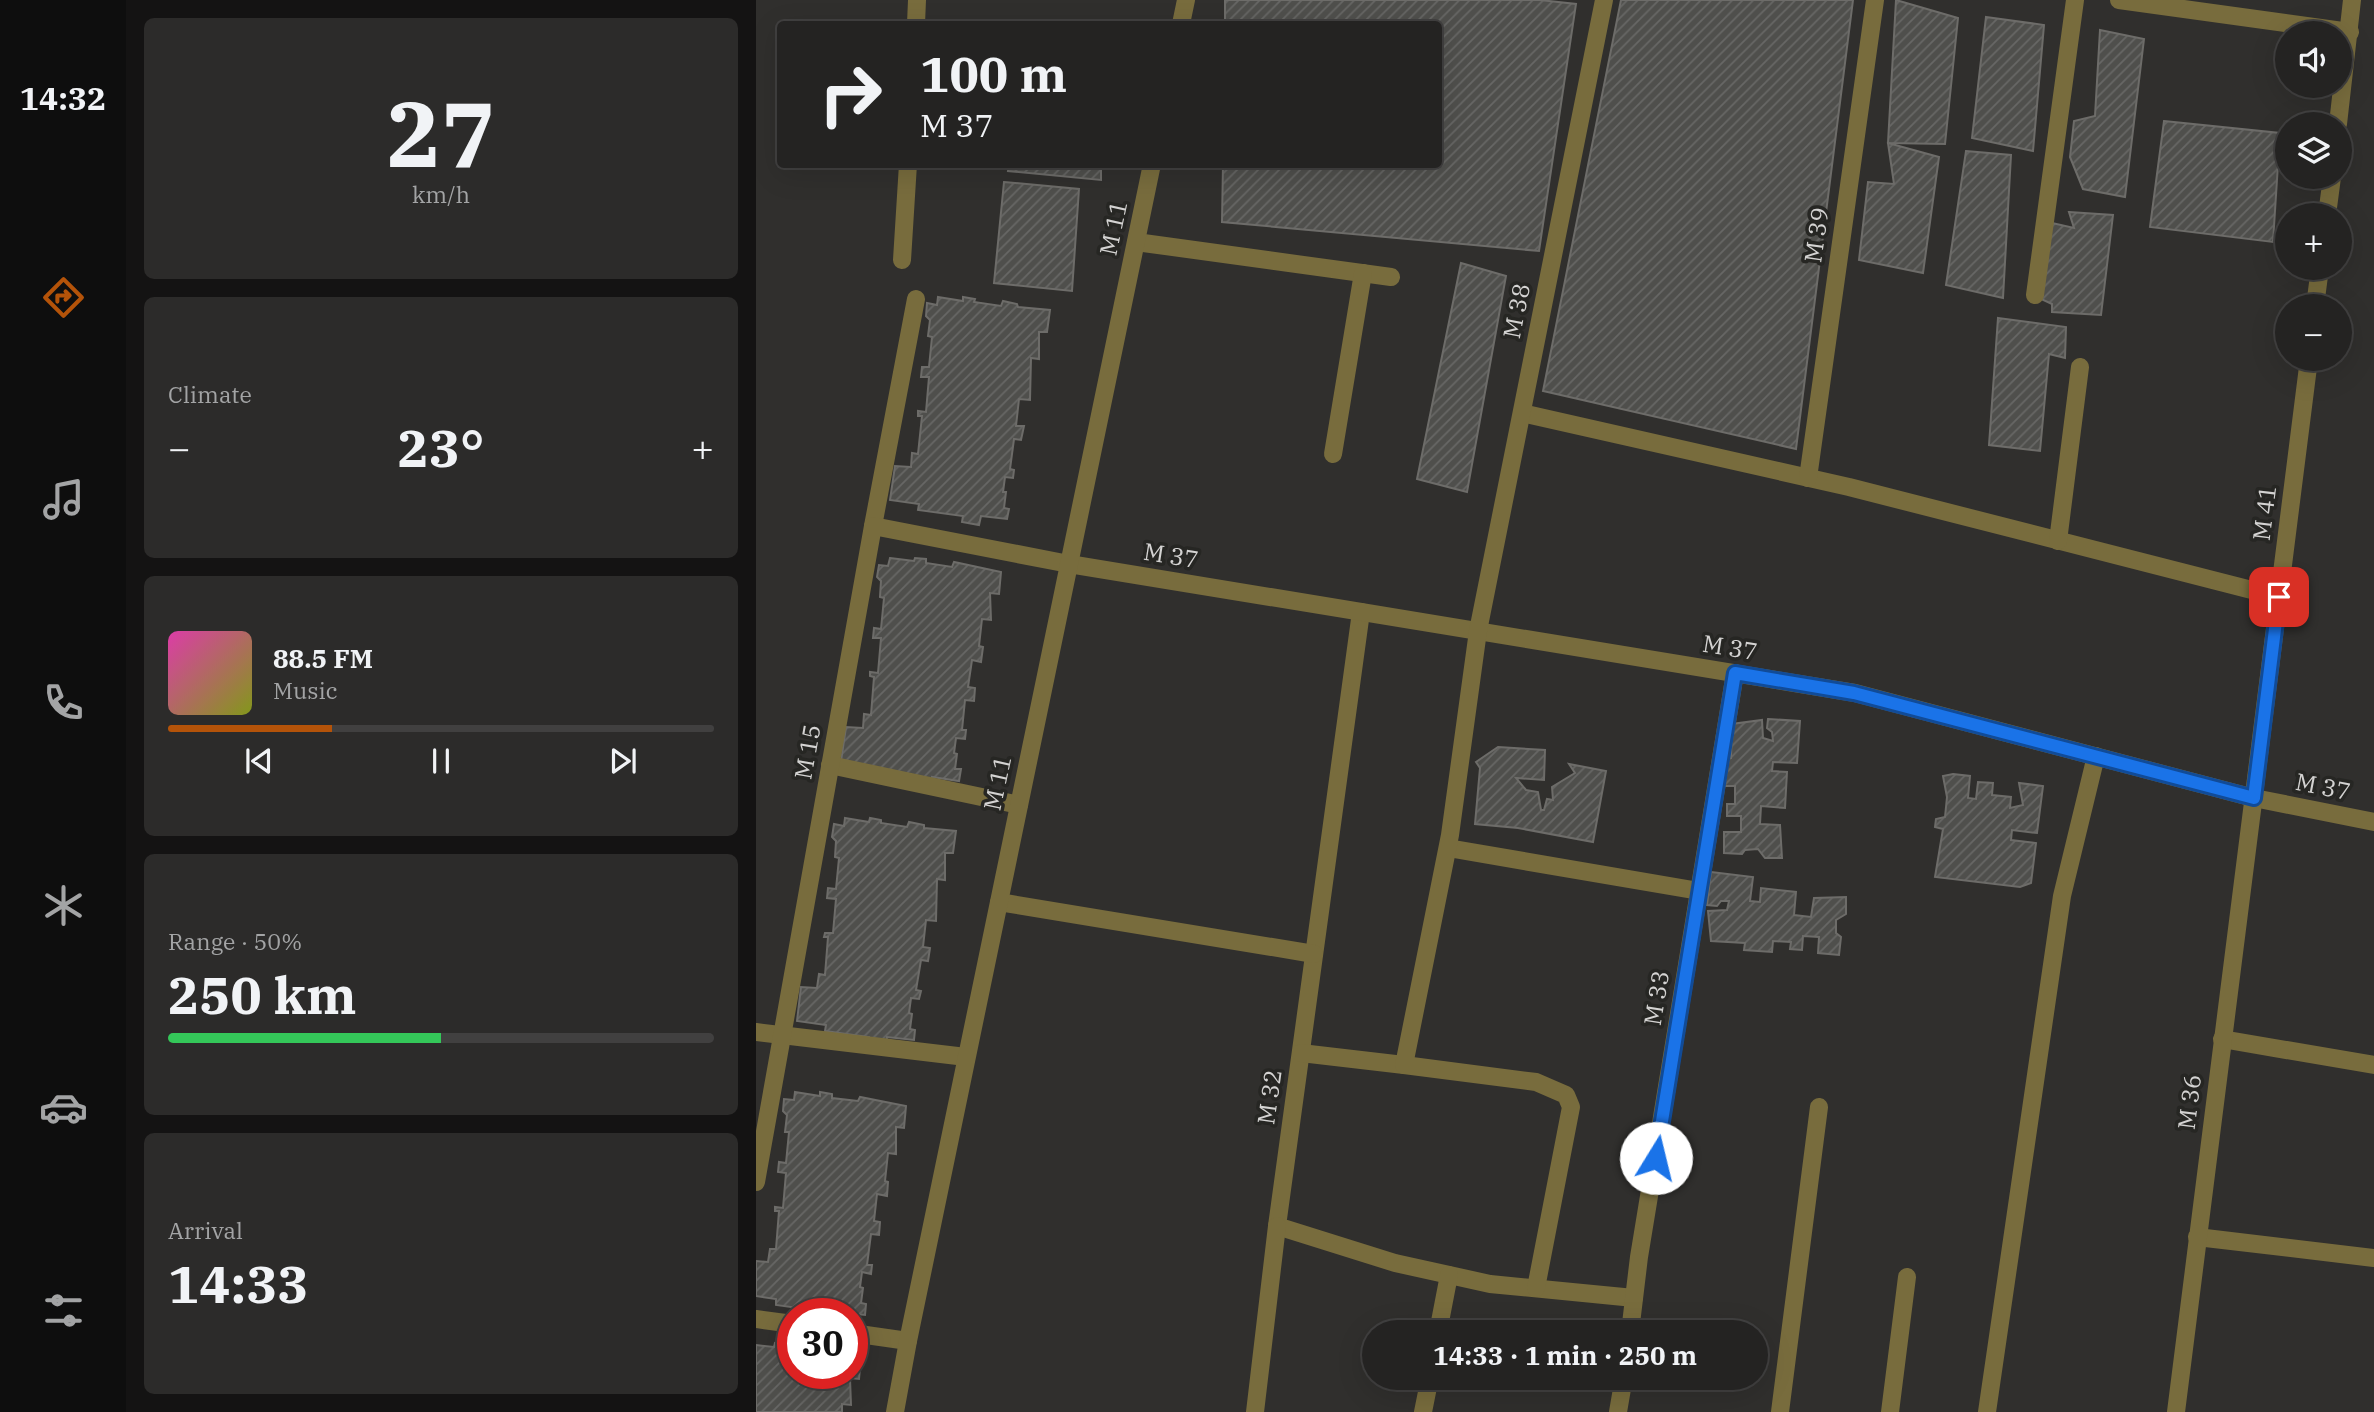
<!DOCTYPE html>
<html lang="en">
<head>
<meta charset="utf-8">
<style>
  :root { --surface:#242322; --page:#2c2b2a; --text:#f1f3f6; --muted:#a3a4a5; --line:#414040; --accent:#b45309 }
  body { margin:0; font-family:"IBM Plex Serif",serif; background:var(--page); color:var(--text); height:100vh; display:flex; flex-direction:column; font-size:26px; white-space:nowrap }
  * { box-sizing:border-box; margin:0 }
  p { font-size:23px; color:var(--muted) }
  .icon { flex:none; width:38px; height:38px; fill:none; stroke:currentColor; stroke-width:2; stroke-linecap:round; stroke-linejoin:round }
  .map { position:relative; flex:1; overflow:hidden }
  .details { display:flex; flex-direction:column; gap:18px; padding:18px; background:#141313; width:630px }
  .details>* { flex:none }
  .guide { position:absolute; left:21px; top:21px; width:665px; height:147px; border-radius:7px; box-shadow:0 7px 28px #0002,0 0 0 2px var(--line); background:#242322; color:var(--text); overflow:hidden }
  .tools { position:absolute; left:1519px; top:21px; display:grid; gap:14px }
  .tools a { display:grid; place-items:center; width:77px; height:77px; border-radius:50%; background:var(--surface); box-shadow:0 7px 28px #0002,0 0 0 2px var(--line); font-size:35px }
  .speed { position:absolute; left:21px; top:1298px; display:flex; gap:14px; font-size:35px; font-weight:700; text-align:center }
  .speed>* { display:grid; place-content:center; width:91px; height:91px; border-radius:50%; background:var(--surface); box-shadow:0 7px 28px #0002,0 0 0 2px var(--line); line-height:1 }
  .speed .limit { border:10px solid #d22; background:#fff; color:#111 }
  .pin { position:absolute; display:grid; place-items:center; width:60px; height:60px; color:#fff; margin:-30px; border-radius:14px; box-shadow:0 4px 10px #0006 }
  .me { position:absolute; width:77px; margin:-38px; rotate:9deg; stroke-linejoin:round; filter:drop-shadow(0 0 5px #0008) }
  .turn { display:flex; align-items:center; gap:24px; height:147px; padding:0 28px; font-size:32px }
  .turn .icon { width:91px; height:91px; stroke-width:2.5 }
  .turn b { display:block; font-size:49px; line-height:60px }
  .big { font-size:52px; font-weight:800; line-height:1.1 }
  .details .tile { flex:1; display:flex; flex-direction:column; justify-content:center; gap:10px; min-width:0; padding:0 24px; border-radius:10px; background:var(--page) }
  .details .dial { align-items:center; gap:0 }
  .dial b { font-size:91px; line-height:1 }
  .song { display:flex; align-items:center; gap:21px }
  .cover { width:84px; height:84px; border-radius:10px; background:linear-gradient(135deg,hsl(320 70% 55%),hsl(70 70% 35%)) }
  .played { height:7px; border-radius:4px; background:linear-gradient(90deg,var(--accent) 30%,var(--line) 30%) }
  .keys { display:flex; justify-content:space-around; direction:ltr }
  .heat { display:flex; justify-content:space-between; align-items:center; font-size:38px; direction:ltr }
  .charge { height:10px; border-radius:5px; background:linear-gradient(90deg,#34c759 50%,var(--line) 0) }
  .trip { position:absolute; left:606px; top:1320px; width:406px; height:70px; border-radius:35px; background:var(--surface); box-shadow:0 7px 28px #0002,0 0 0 2px var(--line); font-weight:800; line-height:70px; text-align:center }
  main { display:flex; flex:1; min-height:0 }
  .dock { display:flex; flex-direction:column; width:126px; justify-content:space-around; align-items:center; background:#0e0e0e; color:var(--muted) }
  .dock .icon { width:49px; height:49px }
  .dock .active { color:var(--accent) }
  .dock b { font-size:32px; color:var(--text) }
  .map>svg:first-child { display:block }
</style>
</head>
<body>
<main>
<nav class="dock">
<b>14:32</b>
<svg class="icon active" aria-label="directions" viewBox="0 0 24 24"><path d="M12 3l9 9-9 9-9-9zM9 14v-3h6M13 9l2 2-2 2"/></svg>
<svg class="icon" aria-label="music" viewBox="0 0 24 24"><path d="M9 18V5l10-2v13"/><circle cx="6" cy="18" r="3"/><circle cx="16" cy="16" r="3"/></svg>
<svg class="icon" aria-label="phone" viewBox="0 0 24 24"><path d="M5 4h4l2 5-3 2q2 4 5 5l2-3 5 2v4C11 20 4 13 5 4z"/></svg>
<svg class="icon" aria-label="climate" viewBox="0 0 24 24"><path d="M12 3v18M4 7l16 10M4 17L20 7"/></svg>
<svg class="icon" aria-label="car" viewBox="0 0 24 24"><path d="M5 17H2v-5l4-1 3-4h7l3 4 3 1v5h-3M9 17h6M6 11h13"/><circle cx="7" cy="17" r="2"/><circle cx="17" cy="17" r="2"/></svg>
<svg class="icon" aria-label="filters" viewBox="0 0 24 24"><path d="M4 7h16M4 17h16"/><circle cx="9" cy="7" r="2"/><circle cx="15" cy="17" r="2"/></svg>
</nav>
<section class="details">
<div class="tile dial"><b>27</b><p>km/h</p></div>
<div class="tile"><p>Climate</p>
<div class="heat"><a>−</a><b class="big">23°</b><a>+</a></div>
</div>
<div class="tile">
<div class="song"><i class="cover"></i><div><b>88.5 FM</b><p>Music</p></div></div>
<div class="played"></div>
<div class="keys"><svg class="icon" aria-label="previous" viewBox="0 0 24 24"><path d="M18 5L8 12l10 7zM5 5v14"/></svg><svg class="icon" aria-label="pause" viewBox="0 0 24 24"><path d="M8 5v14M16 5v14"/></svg><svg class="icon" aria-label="next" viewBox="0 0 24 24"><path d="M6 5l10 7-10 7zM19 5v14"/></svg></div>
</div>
<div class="tile"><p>Range · 50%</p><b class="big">250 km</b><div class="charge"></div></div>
<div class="tile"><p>Arrival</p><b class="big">14:33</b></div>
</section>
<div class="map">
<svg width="1618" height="1412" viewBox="0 0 1618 1412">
  <defs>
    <pattern id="building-hatch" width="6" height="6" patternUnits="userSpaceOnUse" patternTransform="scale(1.75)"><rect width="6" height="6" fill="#4f4f4c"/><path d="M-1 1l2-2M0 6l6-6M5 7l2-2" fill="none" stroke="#676765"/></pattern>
  </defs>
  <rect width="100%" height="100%" fill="#302f2d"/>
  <g fill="url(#building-hatch)" stroke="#6d6c69" stroke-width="2">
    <path d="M469,0H784L820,4L783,251L466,222L467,164H682V24H469Z"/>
    <path d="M865,0H1097L1040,449L787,391Z"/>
    <path d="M1140,0L1202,18L1189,144L1132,143Z"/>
    <path d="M1230,17L1288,25L1277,151L1216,138Z"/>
    <path d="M1344,30L1388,39L1369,197L1327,189L1314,157L1318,121L1339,116Z"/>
    <path d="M1408,121L1524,133L1517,242L1394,227Z"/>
    <path d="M1132,143L1183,157L1167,273L1103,260L1112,182L1138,184Z"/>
    <path d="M1210,151L1255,155L1247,298L1190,285Z"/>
    <path d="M253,164H345V180L252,171Z"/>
    <path d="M248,182L323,189L316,291L238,283Z"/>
    <path d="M1313,212L1357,215L1345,315L1296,312V304L1285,299L1296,223L1318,228Z"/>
    <path d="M705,263L750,276L711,492L661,479Z"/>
    <path d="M182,297L207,301V297L219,299L218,302L245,306L247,301L261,304L262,307L294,310L291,332H283V359L275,358L274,400L263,399L260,426H268L265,440L258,439L254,469L258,470L257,478L249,477L247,492H250L248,508L253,509L251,519L225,516L223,525L206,522L207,516L162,510L163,504L134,500L139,466L155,467L156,453L162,454L166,416H162V411L170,412L173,377H165L166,367H173L176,337L172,336L174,320L170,316L171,303L181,305Z"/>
    <path d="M1242,318L1310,327L1309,358L1293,354L1284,451L1233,445Z"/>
    <path d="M134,558L158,561L159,558L170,559V563L196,567L198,562L245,572L243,594L234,593L235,620L226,619L223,646L227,647L225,662L216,660L212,687L219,688L218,701L209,700L206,730H210L209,739L200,738L198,753L201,754L199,769H205L203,781L176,777L175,786L85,761L90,727L107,728L108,714L115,715L118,677L114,676V672L122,673L125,638H117L118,628L125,629L128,598L124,597L125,581L121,577L123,565L132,566Z"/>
    <path d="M1012,719L1044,721L1041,763L1017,762L1016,771L1031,772L1029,808L1005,806L1004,824L1024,825L1026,858H1009L1002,849L989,850L986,854L968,853V832H985V816H971V804H979V786H968V758H975L976,724L1006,720L1007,738L1017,741L1016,732L1011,728Z"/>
    <path d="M742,747L789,750L788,780L760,778L770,790L782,792L785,810H788L791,799L797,800L796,787L819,773L813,764L850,771L837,842L762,828L719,824L724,768L720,762Z"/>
    <path d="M1197,774L1214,776L1212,798L1220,799L1222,782L1237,783L1236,795L1255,797L1254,808L1267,805L1263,783L1287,786L1281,833L1256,830L1255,840L1280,843L1275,883L1264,887L1179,877L1187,829L1179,827L1180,819L1189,817L1191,797L1187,776Z"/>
    <path d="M89,818L113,822L114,818L125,820V823L151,827L153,822L168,825V828L200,831L197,853H189V880L181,879L180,921L170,920L167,947L174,948L172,961L165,960L160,990L165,991L163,999L155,998L153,1013L156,1014L154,1029L159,1030L158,1040L131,1037L130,1046L112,1043L113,1037L69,1031L70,1025L41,1021L45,987L61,988L63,974L69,975L72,937H68L69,933H77L80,899L71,898L72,888L80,889L83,858L79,857L80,841L76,837L78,824L88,826Z"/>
    <path d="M955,872L997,877L994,901L1004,902L1005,888L1040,892L1038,915L1055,917L1058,898L1090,897V914L1080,920V933L1085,937L1083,955L1062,953L1063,937L1047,936L1046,950L1034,949L1035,942L1017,941L1016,952L988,950L989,943L955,941L952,911L971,910L973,901H965L961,906L951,905Z"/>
    <path d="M39,1092L64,1096V1092L76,1094V1098L102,1101L104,1097L150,1106L148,1128L140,1127V1154L132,1153L129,1181L132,1182L131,1196L121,1194L118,1221L124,1222L123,1235L115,1234L111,1265H116L115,1274L106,1272L104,1287L107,1288L105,1303L110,1304L109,1315L82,1312L81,1314H63L64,1311L20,1305V1299L0,1296V1261L12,1262L14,1249H20L23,1211H19V1207L27,1208L30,1173L22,1172L23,1162L30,1163L33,1132H29L31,1115L27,1111L28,1099L38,1100Z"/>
    <path d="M19,1343L31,1345L30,1349L37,1350V1374H96V1356L105,1357L103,1379L94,1378L95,1405L86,1404V1412H0V1345L18,1347Z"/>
  </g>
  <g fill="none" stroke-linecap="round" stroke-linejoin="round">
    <g stroke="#786c3d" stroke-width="18">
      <path d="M1363,0L1594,32"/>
      <path d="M160,24L161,0"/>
      <path d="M425,24L430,0"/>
      <path d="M1582,124L1596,0"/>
      <path d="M1571,215L1576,177"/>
      <path d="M380,242L635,277"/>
      <path d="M146,260L152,164"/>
      <path d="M1279,295L1319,0"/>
      <path d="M1559,306L1564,268"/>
      <path d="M766,413L1093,487L1523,597"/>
      <path d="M577,454L607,273"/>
      <path d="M1052,478L1119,0"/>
      <path d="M117,526L160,299"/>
      <path d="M1302,541L1324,367"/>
      <path d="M605,612L521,1226L639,1263L734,1284L878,1298"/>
      <path d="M74,765L263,805"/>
      <path d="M692,848L943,891"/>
      <path d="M243,902L558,954"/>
      <path d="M0,1032L210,1057"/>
      <path d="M1466,1039L1618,1065"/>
      <path d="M545,1053L648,1065"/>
      <path d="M0,1182L117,526L313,564L1099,693L1498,798L1618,822"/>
      <path d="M1441,1237L1618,1258"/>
      <path d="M780,1288L815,1107L810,1095L780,1082L648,1065L694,835L722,631L848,0"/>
      <path d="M0,1319L37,1324"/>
      <path d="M682,1332L693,1275"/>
      <path d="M874,1332L883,1257L979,673"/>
      <path d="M96,1333L152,1341"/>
      <path d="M139,1412L152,1341L396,164"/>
      <path d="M499,1412L521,1226"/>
      <path d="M667,1412L674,1377"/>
      <path d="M862,1412L868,1377"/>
      <path d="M1024,1412L1063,1107"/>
      <path d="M1134,1412L1151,1277"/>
      <path d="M1231,1412L1306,896L1340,756"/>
      <path d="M1420,1412L1553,359"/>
    </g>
  </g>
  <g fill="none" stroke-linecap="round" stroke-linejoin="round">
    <defs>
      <path id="route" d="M900,1158L979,673L1098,693L1498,798L1523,597"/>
    </defs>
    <use href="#route" stroke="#114b97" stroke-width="18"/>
    <use href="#route" stroke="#1a73e8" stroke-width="12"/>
  </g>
  <g text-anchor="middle" stroke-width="7" stroke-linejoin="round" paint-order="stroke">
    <g font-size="24" fill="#d4d3d2" stroke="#262623">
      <text transform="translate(358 228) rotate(-78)" y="8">M 11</text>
      <text transform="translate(1061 235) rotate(-82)" y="8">M 39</text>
      <text transform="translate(761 311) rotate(-79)" y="8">M 38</text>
      <text transform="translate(1509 513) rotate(-83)" y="8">M 41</text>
      <text transform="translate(415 556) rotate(9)" y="8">M 37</text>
      <text transform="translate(974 648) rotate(9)" y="8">M 37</text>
      <text transform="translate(52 752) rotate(-80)" y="8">M 15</text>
      <text transform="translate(242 783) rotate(-78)" y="8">M 11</text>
      <text transform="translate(1567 787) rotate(11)" y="8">M 37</text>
      <text transform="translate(901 998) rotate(-81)" y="8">M 33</text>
      <text transform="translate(514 1097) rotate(-82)" y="8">M 32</text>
      <text transform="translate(1434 1102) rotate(-83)" y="8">M 36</text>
    </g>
  </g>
</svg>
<div class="tools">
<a><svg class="icon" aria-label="sound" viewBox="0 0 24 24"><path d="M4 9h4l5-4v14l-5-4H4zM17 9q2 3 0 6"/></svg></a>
<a><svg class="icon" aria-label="layers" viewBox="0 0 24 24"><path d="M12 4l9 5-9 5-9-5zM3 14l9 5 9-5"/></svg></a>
<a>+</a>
<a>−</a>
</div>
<div class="speed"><div class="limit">30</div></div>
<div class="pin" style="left:1523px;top:597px;background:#d93025"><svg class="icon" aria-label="arrive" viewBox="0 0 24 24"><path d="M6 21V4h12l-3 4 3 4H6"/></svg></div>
<svg class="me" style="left:900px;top:1158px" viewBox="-20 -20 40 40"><circle r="19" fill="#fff"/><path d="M0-13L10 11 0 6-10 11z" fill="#1a73e8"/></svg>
<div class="trip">14:33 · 1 min · 250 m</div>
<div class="guide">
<div class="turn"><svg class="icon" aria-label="right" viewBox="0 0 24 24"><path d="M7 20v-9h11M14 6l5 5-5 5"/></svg><div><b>100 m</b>M 37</div></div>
</div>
</div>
</main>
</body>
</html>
